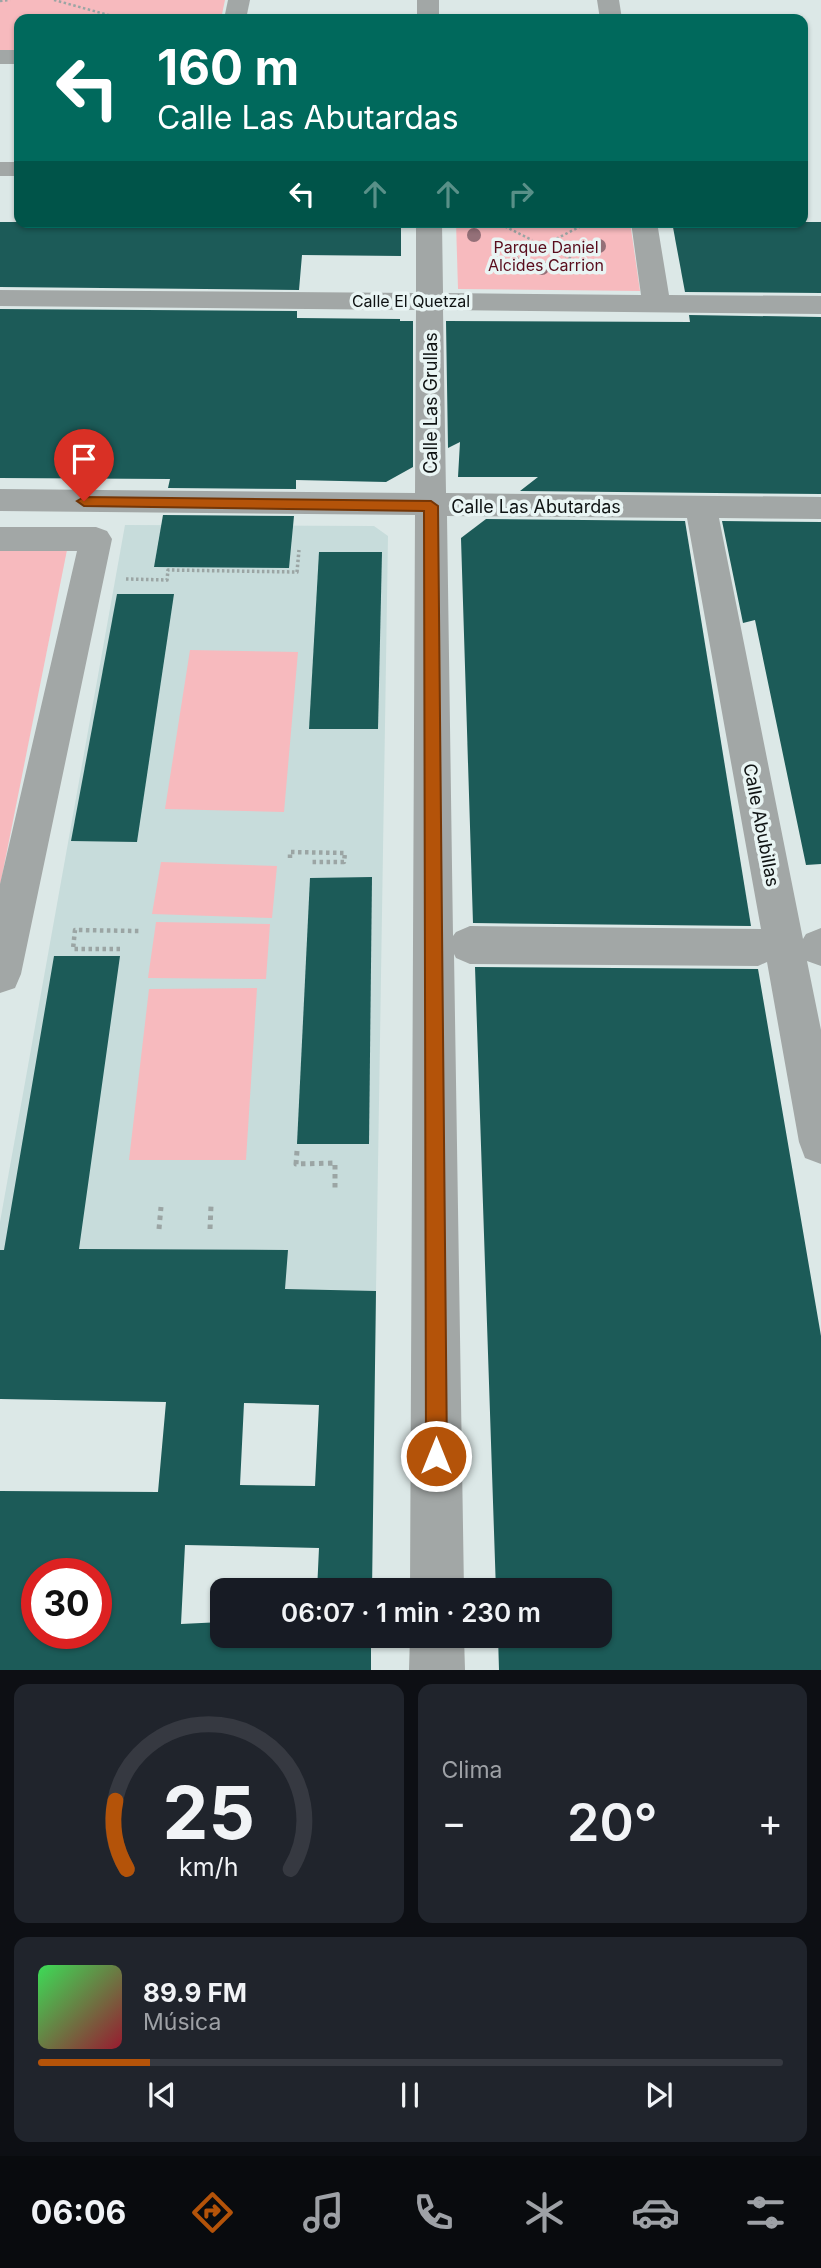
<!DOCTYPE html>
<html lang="es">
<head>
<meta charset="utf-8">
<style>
  :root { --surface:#171b24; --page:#20242c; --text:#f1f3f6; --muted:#9ea1a6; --line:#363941; --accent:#b45309 }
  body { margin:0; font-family:Inter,sans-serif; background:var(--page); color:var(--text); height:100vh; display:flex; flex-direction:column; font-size:26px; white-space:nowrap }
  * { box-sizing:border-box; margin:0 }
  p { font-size:23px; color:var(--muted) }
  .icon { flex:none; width:38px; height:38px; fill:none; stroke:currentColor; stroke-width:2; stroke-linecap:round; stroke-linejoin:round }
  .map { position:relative; height:1670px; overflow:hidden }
  .details { display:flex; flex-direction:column; gap:14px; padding:14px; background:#0d0f14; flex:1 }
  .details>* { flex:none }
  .banner { position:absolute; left:14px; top:14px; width:794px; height:214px; border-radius:14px; box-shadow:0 2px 5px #0004; background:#00695c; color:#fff; overflow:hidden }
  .speed { position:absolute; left:21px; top:1558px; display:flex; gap:14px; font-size:35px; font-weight:700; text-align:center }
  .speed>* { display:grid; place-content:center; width:91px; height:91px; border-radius:50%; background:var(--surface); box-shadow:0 2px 5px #0004; line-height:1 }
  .speed .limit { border:10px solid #d22; background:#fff; color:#111 }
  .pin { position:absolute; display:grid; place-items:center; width:60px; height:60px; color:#fff; margin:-72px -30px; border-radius:50% 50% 50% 0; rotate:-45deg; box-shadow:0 0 7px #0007 }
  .pin .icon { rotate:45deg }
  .me { position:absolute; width:77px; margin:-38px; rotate:0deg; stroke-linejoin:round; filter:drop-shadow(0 0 5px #0008) }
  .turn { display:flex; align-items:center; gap:24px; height:147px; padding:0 28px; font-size:32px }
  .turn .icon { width:91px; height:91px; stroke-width:2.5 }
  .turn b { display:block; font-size:49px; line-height:60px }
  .lanes { display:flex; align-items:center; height:66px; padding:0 28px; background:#0003; justify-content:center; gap:35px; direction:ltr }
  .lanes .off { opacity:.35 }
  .big { font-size:52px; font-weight:600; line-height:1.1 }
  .details .widget { flex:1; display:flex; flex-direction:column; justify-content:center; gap:10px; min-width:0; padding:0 24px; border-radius:14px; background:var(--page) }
  .details .dial { align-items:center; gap:0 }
  .dial svg { height:182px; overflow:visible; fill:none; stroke:var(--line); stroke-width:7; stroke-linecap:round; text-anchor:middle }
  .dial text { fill:var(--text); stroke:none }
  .song { display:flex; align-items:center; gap:21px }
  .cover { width:84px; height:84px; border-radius:10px; background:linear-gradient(135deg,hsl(130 70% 55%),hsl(350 70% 35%)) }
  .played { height:7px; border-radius:4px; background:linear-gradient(90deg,var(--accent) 15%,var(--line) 15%) }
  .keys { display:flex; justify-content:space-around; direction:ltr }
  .heat { display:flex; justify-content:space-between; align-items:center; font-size:38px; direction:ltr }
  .details .tiles { flex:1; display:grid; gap:14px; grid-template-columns:1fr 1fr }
  .widget:last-child { grid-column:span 2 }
  .trip { position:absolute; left:210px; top:1578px; width:402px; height:70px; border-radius:14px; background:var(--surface); box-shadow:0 2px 5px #0004; font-weight:600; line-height:70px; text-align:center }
  .dock { display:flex; height:112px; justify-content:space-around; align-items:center; background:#090b0e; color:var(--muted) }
  .dock .icon { width:49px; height:49px }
  .dock .on { color:var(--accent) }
  .dock b { font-size:32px; color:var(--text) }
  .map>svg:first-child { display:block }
</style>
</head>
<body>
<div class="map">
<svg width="821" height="1670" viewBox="0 0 821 1670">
  <rect width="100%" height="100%" fill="#dce8e7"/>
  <path fill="#c7dcdb" d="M125,525L374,526L388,536L375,1354L0,1355V1222Z"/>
  <g fill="#f7babe">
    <path d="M0,0H225L221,19H19V50H0Z"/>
    <path d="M456,222H630L640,291L458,289Z"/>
    <path d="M0,550H67L0,886Z"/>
    <path d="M190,650L298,652L284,812L165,809Z"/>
    <path d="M161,862L277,866L272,918L152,914Z"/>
    <path d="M156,922L270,924L266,979L148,978Z"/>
    <path d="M257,988L246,1160H129L149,989Z"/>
  </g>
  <g fill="#1c5b58" fill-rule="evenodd">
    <path d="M0,222H401V256L302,255L299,290L0,287Z"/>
    <path d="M672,222H821V293L685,292Z"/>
    <path d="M0,309L297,311V318L400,319V321H413V467L386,482L296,480V489L168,488L170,479L0,478Z"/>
    <path d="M689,315L821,317V494L520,491L538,477H458L460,442L448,448L446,321L690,322Z"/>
    <path d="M163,515L294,516L289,568L154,567Z"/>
    <path d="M486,519L685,521L751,926L473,923L461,538Z"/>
    <path d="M722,521L821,522V864L806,865L755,620L743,623Z"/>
    <path d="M319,552H382L378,729H309Z"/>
    <path d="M117,594H174L137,842L71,841Z"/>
    <path d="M372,877L369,1144H297L310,878Z"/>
    <path d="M54,956H120L79,1249L288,1250L285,1289L376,1291L372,1591H317L319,1548L185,1545L181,1624L222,1622V1636H371V1670H0V1491L158,1492L166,1402L0,1399V1250H4ZM244,1403L319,1405L315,1486L240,1485ZM37,1573H96V1633H37Z"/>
    <path d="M475,967L758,969L821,1336V1670H499L498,1636H600V1591H496Z"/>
  </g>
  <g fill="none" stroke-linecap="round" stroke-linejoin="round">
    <g stroke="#9ba5a4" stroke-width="2.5" stroke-dasharray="2.5 2.5" stroke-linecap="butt">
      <path d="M54,0L123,19"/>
      <path d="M0,1L10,0"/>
      <path d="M496,222L532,240"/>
      <path d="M552,241L589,222"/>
      <path d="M555,251L600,272"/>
      <path d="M494,270L531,251"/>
    </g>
    <path stroke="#9ba5a4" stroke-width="3.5" stroke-dasharray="2.5 2.5" stroke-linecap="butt" d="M126,579L167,580L168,570L297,572L299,550"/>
    <g stroke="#9ba5a4" stroke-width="4.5" stroke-dasharray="3.5 3.5" stroke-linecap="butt">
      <path d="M290,858V852L345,853L344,862H311"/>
      <path d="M120,949H73L75,930L139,931"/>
    </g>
    <g stroke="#9ba5a4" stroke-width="5" stroke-dasharray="4.5 4.5" stroke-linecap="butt">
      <path d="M297,1151L296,1164L335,1163V1191"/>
      <path d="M159,1229L161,1207"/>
      <path d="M210,1229L211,1206"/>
    </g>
    <g fill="#a2a7a6" fill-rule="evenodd">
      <path d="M228,0H250L246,19H224Z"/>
      <rect x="417" y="0" width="22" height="19"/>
      <path d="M597,0H619L622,19H600Z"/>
      <rect x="0" y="50" width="19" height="14"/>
      <rect x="0" y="162" width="19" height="14"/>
      <path d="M416,222H442L443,293L641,295L631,222H657L669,295L821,296V314L443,310L446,493L821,497V519L719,518L803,939L806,934L821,928V966L807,961L821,1030V1164L805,1158L799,1142L767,962L758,966L470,964L456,958L454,954L464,1591H410L415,515L0,511V489L415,493L416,310L0,306V290L416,293ZM447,516L687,518L761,929L470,926L456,932L453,936Z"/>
      <path d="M0,527H96L107,531L112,539L21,974L15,988L0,993V884L77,551H0Z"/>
      <path d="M410,1636H464L465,1670H409Z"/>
    </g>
  </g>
  <g fill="#947078">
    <circle cx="474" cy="235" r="7"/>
    <circle cx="599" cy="246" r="7"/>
    <circle cx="542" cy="268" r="7"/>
  </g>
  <path fill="#b45309" stroke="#753606" stroke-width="2" d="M84,497L431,501L438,506L447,1456L444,1464L436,1467L429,1464L426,1456L424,511L84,506L77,501Z"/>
  <g text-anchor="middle" stroke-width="7" stroke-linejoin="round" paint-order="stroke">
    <g font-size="16" fill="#5a0d1d" stroke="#e9f5f4">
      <text x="546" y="253">Parque Daniel<tspan x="546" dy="18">Alcides Carrion</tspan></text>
    </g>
    <g font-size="16" fill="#0f1313" stroke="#e9f5f4">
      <text x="411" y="307">Calle El Quetzal</text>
    </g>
    <g font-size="18" fill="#0f1313" stroke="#e9f5f4">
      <text transform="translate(431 403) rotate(-90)" y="6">Calle Las Grullas</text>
      <text x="536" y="513">Calle Las Abutardas</text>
      <text transform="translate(761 825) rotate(79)" y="6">Calle Abubillas</text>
    </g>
  </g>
</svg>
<div class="speed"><div class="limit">30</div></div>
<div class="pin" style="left:84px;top:501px;background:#d93025"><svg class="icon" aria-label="arrive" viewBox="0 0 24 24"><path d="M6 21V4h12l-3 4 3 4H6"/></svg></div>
<svg class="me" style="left:436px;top:1456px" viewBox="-20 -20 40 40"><circle r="17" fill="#b45309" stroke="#fff" stroke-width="3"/><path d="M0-11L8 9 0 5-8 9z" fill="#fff"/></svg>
<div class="trip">06:07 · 1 min · 230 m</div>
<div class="banner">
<div class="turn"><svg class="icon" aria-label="left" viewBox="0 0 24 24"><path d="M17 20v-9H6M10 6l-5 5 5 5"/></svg><div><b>160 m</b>Calle Las Abutardas</div></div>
<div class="lanes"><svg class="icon" aria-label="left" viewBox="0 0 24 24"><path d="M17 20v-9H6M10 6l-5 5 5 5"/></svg><svg class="icon off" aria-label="ahead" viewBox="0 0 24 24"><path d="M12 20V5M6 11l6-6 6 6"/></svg><svg class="icon off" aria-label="ahead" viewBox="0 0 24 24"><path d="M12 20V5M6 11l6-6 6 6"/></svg><svg class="icon off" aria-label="right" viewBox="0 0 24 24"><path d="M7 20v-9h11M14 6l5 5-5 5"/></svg></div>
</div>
</div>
<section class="details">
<div class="tiles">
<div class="widget dial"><svg viewBox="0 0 100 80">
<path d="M14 69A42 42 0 1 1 86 69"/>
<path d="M14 69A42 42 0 0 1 9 39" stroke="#b45309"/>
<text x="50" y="56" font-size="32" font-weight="700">25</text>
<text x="50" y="72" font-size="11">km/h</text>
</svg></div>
<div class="widget"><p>Clima</p>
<div class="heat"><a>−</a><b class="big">20°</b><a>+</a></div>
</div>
<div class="widget">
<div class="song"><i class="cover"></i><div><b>89.9 FM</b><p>Música</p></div></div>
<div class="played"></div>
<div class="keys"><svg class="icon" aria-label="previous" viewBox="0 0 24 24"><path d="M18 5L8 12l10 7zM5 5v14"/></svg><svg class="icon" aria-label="pause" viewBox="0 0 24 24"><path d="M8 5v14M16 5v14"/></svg><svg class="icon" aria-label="next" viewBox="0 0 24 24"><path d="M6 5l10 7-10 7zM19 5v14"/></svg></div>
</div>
</div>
</section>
<nav class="dock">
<b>06:06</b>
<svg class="icon on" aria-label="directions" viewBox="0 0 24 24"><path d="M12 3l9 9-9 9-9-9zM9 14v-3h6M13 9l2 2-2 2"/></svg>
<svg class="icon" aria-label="music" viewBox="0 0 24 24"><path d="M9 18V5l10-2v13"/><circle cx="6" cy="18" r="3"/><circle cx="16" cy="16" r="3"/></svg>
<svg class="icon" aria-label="phone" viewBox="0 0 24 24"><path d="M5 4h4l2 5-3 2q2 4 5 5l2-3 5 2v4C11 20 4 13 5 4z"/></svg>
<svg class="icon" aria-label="climate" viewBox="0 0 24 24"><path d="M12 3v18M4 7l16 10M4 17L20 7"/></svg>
<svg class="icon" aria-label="car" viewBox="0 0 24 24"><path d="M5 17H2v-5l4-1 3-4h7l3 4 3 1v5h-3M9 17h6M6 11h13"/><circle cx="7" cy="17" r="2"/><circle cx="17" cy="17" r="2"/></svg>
<svg class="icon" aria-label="filters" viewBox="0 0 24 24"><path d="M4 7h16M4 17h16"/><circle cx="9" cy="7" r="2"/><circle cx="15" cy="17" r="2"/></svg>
</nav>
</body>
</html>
